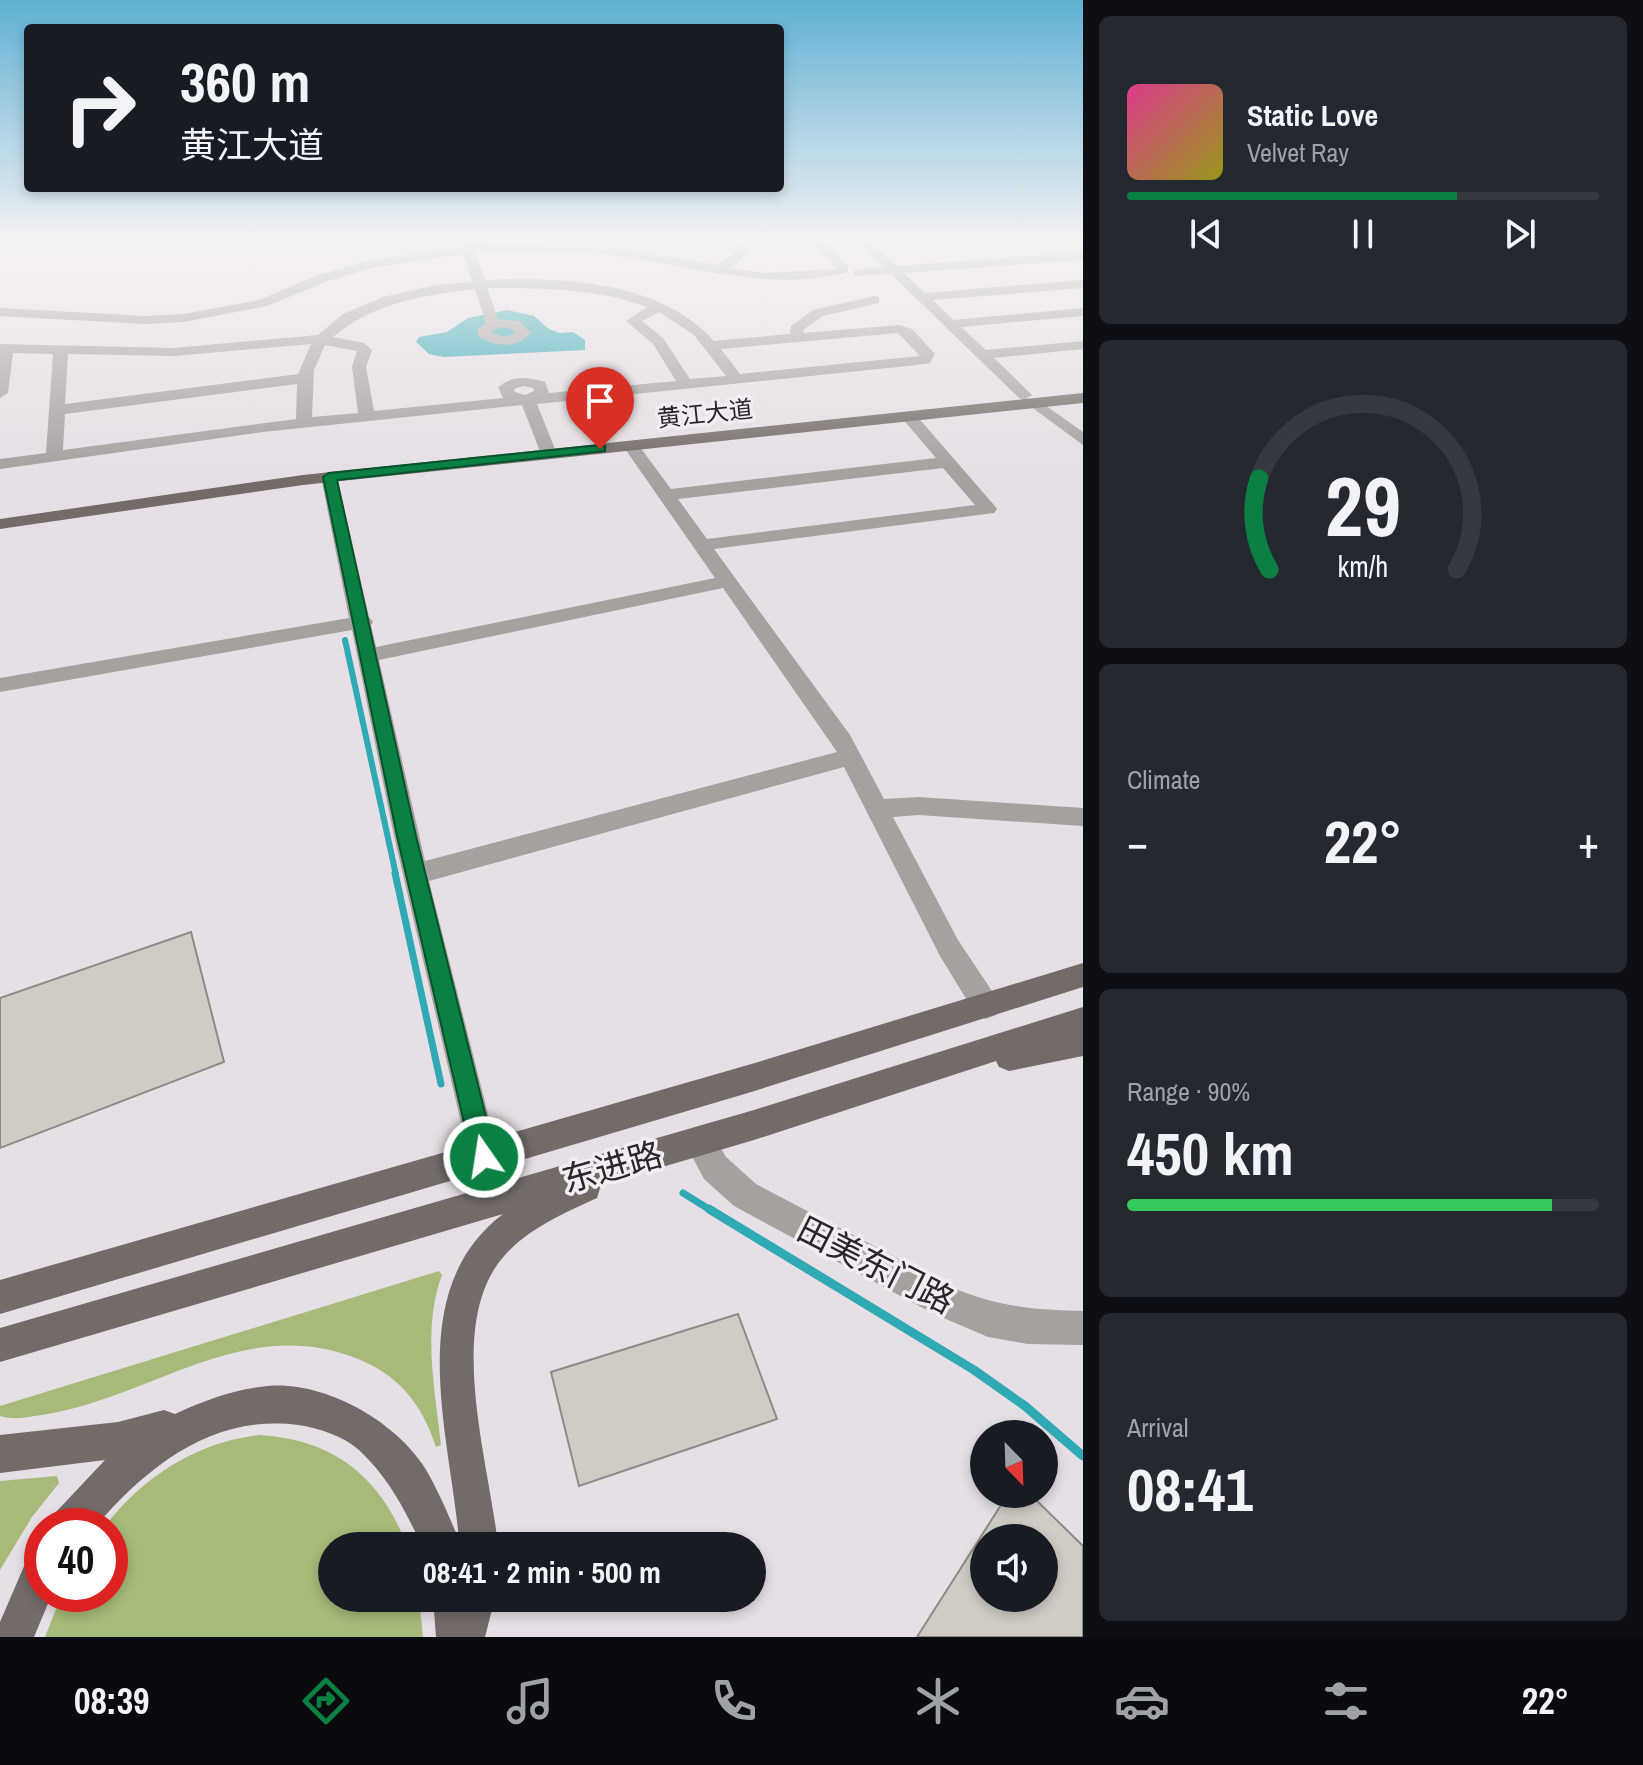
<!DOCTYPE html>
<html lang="en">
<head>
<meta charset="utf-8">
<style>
  :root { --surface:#171b24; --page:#242831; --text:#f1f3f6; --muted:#9ea1a6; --line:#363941; --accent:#0b8043 }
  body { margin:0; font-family:"Archivo Narrow","Noto Sans SC",sans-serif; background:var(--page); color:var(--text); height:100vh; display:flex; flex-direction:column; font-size:30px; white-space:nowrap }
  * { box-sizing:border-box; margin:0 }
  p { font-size:26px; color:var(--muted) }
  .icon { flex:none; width:44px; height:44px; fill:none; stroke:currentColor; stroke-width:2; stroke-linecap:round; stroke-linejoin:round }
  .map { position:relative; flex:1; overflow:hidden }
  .sheet { display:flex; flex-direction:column; gap:16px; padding:16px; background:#0d0f14; width:560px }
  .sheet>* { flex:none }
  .top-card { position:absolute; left:24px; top:24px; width:760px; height:168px; border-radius:8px; box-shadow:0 4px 12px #0003; background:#171b24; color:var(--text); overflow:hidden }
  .needle { width:52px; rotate:157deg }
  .controls { position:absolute; left:970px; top:1420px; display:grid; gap:16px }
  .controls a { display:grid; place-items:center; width:88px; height:88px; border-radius:50%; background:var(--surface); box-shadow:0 4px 12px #0003; font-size:40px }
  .speed { position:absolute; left:24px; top:1508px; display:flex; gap:16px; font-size:40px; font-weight:700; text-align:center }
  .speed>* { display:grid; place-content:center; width:104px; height:104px; border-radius:50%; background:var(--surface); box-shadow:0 4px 12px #0003; line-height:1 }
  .speed .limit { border:12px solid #d22; background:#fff; color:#111 }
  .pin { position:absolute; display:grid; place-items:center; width:68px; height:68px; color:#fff; margin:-82px -34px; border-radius:50% 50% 50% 0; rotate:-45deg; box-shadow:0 0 8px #0007 }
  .pin .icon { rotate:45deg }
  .me { position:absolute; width:88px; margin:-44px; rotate:347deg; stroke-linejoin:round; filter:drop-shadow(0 0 6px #0008) }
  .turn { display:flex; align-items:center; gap:28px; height:168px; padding:0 24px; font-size:36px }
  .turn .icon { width:104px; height:104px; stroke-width:2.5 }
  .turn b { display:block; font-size:56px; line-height:68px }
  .big { font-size:60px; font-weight:800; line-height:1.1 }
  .sheet .tile { flex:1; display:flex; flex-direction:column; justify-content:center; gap:12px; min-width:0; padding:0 28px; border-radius:12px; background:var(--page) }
  .sheet .dial { align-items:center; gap:0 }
  .dial svg { height:208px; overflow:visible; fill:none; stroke:var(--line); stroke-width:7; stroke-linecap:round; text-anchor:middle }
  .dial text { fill:var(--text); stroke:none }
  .song { display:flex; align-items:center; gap:24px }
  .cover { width:96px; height:96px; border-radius:12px; background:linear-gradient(135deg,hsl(330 70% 55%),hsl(60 70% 35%)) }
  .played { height:8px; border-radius:4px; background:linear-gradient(90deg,var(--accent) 70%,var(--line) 70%) }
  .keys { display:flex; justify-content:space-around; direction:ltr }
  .heat { display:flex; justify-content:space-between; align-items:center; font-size:44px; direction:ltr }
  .charge { height:12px; border-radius:6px; background:linear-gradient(90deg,#34c759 90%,var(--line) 0) }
  .trip { position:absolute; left:318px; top:1532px; width:448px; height:80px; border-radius:40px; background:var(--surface); box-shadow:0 4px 12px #0003; font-weight:800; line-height:80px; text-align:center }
  .dock { display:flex; height:128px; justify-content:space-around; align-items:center; background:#090b0e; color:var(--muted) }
  .dock .icon { width:56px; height:56px }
  .dock .on { color:var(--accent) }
  .dock b { font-size:36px; color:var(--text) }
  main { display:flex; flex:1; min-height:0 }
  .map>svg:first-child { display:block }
</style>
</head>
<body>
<main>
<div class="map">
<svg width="1083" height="1637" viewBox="0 0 1083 1637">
  <rect width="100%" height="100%" fill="#e6dfe5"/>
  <g fill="#a6ba79">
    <path d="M439,1271L442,1275C422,1328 435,1390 441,1445L436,1447C422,1403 397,1373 353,1357C244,1316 152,1396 48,1414C32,1416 15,1421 0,1416V1406Z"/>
    <path d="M261,1435C334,1440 381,1477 407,1546H332V1598H419L423,1637H45L62,1594H110V1526H105C143,1477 198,1441 261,1435Z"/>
    <path d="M57,1476L59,1483L32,1517L0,1570V1481Z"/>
  </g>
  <path fill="#2fa9b3" d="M507,310L534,316L549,329L560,333L573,332L585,340V350L444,357L429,354L416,342L419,337L447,332L468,318Z"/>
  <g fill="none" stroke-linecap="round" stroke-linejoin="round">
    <path stroke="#2fa9b3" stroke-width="6" d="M345,640L396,875"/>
    <g stroke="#2fa9b3" stroke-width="7">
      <path d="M395,873L441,1084"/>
      <path d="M683,1193L712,1211"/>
    </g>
    <path stroke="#2fa9b3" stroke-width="9" d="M709,1209L974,1370L1025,1406L1083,1456"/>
  </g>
  <g fill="#d1cbc5" stroke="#908a84" stroke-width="2" fill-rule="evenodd">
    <path d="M191,932L224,1062L0,1148V998Z"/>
    <path d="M738,1314L777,1419L579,1486L551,1372Z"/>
    <path d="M1008,1494H1030L1083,1546V1637H917ZM984,1538H1044V1598H984Z"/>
  </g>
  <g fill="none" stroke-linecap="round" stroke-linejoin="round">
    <g fill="#a5a19f" fill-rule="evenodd">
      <path d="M462,242H474V245L608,247L717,265L733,254L739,242H751L742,259L730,268L763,273L837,269L813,242H826L848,266V272C769,293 691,265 610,255C565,249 520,252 475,253L485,280C561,277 660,280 714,341L790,334L791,326L813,310L874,296L879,297V303L823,316L803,330L804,333L899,325L912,329L935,354L930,363L917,365L537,404L557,454L549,459L541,454L522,405L263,432L0,469V459L46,453L53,354L13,353L8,393L0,398V344L174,348L318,335L343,314L383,297L435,285L472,282L463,254L372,268L328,281L267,306L184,322L145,324L0,316V308L145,316L184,314L259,300L318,275L371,260L462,247ZM487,288C541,288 596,288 647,307L626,321L653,344L676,381L549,393L545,382C527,377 513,375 498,387L503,398L374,411L366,367L372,350L364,343L333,337C373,303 423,295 475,289L486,323L477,330L479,337C496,347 517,349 531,333L519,321L498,319ZM659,312L694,335L726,376L690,379L663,338L642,321ZM499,327L510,328L516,333L504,337L491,332ZM898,333L920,356L740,374L721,349ZM311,344L298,374L65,404L68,354L174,356ZM325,345L357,351L352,367L358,413L312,417L314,370ZM297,384L296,419L63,450L65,414ZM523,386L533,388L534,391L525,395L515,392L514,389Z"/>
      <path d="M858,242H871L897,266L1083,252V260L904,273L925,293L1083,280V288L933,300L953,320L1083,308V316L961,327L986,350L1083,341V349L994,358L1032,395L1024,400L1019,398L891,274L854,276V270L883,267Z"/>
      <path d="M1035,398L1083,432V445L1030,406V400Z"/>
      <path d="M909,412L915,414L994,505L997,509L994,513L714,549L850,735L884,799L919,797L1083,808V826L919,815L893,817L958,940L996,997L1000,1006L996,1015L986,1019L976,1015L940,956L844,767L429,881L499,1157L495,1168L484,1172L473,1168L469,1157L394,836L352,630L0,692V678L349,618L321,477L323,473L329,472L337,477L369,617L373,622L371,625L376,647L715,578L623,446L625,443H637L671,489L936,458L901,417ZM943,468L975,505L707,539L678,499ZM723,588L837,752L425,861L379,660Z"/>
      <path d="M699,1126L710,1130L726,1157L756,1184L956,1289C999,1307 1037,1310 1083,1311V1345L1028,1344L988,1337L932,1313L734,1206L704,1179L684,1141L688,1130Z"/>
    </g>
    <g fill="#726b68" fill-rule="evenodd">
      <path d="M1083,393V403L303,485L0,529V519L303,475Z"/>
      <path d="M1083,963V987L748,1093L0,1314V1280L748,1065Z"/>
      <path d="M1083,1007V1056L1009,1071L999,1067L996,1061L754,1140L601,1185L597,1198C562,1214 520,1232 497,1265C448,1336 490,1466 498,1546H422C405,1510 389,1478 359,1450C343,1436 319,1428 298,1425C213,1414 148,1466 96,1526H51L56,1512L105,1460L0,1473V1435L118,1422L164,1410L175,1414C205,1400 235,1389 268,1386C325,1381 395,1421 425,1468C438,1490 449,1516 459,1540C450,1434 402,1291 503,1214L0,1362V1328L754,1110Z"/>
      <path d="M42,1551V1594H52L34,1637H0V1622L28,1557Z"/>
      <path d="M433,1598H495L485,1637H436Z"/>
    </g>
  </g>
  <linearGradient id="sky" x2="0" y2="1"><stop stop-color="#5eb0d3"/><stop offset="0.51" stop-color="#f4f1f3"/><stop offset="1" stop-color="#f4f1f3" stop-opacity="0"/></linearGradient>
  <rect width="1083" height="471" fill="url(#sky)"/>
  <path fill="#0b8043" stroke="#07532c" stroke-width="2" d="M600,445L605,446V451L337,480L416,836L496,1157L492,1165L484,1169L476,1165L472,1157L397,836L323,477L329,473Z"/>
  <g text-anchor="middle" stroke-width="7" stroke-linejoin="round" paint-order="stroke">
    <g font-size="24" fill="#292729" stroke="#f3ecf3">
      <text transform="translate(705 414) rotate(-6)" y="8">黄江大道</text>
    </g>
    <g font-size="34" fill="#292729" stroke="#f3ecf3">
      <text transform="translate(612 1167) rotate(-16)" y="12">东进路</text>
      <text transform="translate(876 1265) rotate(27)" y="12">田美东门路</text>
    </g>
  </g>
</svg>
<div class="controls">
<a><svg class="needle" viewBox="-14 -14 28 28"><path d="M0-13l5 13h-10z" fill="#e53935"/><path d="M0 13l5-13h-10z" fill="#9ea1a6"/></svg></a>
<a><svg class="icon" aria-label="sound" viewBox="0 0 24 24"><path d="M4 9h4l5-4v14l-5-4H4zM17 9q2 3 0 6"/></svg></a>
</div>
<div class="speed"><div class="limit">40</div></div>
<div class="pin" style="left:600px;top:449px;background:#d93025"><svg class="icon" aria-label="arrive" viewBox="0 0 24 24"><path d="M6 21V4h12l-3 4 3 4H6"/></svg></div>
<svg class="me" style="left:484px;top:1157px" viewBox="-20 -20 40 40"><circle r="17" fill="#0b8043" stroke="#fff" stroke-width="3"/><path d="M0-11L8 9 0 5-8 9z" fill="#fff"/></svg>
<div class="trip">08:41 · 2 min · 500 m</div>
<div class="top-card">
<div class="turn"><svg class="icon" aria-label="right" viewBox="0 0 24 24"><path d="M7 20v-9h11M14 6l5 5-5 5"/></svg><div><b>360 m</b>黄江大道</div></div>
</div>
</div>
<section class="sheet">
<div class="tile">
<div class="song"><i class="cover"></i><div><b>Static Love</b><p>Velvet Ray</p></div></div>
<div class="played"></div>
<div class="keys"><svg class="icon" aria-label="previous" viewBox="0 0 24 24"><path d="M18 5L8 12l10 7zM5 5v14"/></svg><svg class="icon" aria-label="pause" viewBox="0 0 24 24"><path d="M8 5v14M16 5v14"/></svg><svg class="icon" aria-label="next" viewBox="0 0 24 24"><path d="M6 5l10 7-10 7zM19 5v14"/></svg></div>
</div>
<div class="tile dial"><svg viewBox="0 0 100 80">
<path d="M14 69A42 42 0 1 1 86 69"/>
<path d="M14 69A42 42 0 0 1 10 34" stroke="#0b8043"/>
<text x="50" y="56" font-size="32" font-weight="700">29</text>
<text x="50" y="72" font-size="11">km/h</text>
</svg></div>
<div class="tile"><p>Climate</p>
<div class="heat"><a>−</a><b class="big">22°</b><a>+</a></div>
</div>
<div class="tile"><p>Range · 90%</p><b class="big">450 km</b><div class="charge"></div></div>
<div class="tile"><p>Arrival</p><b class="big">08:41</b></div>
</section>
</main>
<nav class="dock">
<b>08:39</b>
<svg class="icon on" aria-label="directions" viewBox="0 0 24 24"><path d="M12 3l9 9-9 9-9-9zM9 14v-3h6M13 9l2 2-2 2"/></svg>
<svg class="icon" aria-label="music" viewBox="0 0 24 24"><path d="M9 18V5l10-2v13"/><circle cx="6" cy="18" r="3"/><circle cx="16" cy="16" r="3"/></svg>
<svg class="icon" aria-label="phone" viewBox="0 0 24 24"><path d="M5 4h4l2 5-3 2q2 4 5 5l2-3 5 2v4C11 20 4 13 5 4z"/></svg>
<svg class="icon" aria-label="climate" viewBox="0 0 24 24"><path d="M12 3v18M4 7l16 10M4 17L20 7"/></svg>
<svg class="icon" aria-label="car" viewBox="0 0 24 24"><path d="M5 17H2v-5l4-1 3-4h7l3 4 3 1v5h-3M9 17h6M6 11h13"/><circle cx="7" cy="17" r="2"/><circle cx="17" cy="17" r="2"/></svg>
<svg class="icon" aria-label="filters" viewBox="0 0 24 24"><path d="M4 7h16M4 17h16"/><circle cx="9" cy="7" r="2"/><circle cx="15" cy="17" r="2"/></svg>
<b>22°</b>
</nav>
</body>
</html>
